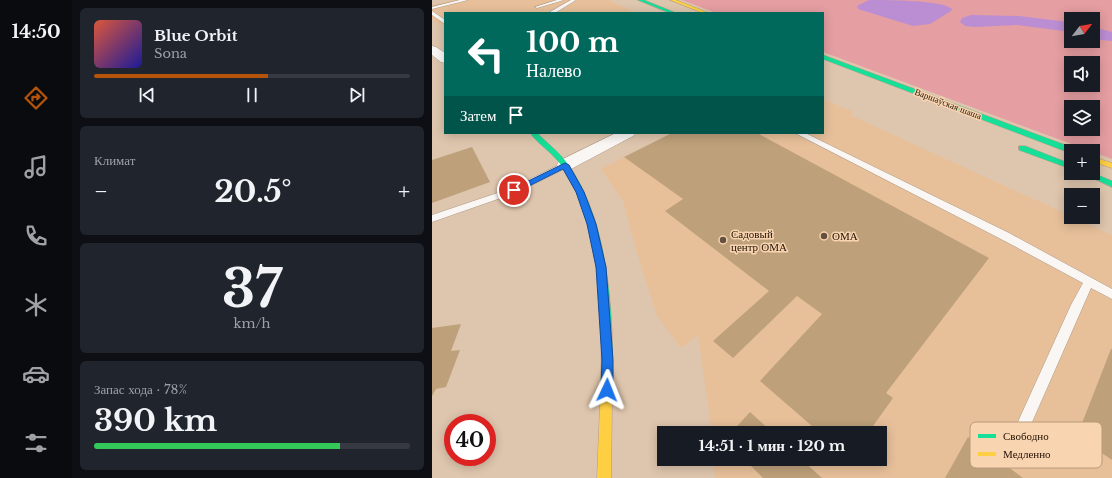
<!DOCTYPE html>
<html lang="ru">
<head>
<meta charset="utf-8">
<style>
  :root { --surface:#171b24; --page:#20242c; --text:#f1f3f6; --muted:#9ea1a6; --line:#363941; --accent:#b45309 }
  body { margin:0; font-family:"Libre Baskerville",serif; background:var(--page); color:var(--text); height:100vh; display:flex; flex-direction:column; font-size:15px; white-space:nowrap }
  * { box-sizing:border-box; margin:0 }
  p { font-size:13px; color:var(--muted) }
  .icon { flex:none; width:22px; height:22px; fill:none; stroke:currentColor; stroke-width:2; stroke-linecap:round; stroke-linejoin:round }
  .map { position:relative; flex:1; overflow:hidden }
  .sheet { display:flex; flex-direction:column; gap:8px; padding:8px; background:#0d0f14; width:360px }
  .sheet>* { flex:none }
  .guide { position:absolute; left:12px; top:12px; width:380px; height:122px; border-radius:0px; box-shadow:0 2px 10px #0003; background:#00695c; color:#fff; overflow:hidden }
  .needle { width:26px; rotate:59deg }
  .fabs { position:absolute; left:632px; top:12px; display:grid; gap:8px }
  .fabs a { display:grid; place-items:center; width:36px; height:36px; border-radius:0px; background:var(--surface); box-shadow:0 2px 10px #0003; font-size:20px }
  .speed { position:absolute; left:12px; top:414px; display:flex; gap:8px; font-size:20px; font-weight:700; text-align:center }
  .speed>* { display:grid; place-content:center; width:52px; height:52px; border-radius:50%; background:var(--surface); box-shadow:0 2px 10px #0003; line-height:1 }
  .speed .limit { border:6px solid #d22; background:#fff; color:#111 }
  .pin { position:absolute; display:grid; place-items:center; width:34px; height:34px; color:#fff; margin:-17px; border:2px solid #fff; border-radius:50%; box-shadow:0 1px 4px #0007 }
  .me { position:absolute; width:44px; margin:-22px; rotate:2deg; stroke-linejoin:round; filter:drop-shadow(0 0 3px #0008) }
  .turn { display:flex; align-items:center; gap:14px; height:84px; padding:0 16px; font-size:18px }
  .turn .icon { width:52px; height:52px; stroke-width:2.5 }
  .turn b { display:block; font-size:28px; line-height:34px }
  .then { display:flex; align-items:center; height:38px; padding:0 16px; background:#0003; gap:8px; font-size:15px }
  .big { font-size:30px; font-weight:700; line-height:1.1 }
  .sheet .widget { flex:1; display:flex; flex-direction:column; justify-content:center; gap:6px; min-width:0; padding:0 14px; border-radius:6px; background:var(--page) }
  .sheet .dial { align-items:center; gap:0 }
  .dial b { font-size:52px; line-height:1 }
  .song { display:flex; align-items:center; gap:12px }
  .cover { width:48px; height:48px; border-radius:6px; background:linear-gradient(135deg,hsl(10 70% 55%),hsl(240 70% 35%)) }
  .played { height:4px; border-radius:2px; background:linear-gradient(90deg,var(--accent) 55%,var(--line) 55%) }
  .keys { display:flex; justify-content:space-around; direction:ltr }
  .heat { display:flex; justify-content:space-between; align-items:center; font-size:22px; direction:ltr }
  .charge { height:6px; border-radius:3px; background:linear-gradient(90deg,#34c759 78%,var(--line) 0) }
  .trip { position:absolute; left:225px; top:426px; width:230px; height:40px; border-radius:0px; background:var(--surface); box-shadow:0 2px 10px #0003; font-weight:700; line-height:40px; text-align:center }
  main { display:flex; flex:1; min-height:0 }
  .tabs { display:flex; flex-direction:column; width:72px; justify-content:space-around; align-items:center; background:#090b0e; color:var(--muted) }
  .tabs .icon { width:28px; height:28px }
  .tabs .current { color:var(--accent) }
  .tabs b { font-size:18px; color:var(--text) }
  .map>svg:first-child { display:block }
</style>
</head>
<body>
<main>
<nav class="tabs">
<b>14:50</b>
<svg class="icon current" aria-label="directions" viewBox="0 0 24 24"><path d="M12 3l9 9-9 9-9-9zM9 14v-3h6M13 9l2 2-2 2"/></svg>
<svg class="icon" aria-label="music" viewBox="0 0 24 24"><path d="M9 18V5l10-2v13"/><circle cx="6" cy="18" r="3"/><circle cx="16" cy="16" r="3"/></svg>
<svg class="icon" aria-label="phone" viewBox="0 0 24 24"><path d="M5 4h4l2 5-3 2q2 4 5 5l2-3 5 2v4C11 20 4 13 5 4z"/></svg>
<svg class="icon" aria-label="climate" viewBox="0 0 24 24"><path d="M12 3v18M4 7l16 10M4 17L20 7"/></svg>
<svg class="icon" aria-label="car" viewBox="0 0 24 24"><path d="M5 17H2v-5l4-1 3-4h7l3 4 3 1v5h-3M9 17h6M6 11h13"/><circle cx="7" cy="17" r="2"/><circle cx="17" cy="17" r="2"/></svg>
<svg class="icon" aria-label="filters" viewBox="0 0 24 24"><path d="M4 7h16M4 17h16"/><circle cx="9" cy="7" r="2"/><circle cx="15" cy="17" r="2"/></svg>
</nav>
<section class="sheet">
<div class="widget">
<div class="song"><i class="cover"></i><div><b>Blue Orbit</b><p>Sona</p></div></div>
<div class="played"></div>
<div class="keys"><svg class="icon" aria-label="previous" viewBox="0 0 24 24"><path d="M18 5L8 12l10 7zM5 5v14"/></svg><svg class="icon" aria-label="pause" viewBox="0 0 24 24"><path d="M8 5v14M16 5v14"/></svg><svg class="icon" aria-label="next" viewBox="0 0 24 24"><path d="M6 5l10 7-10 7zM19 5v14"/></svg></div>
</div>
<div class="widget"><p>Климат</p>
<div class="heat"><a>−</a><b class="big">20.5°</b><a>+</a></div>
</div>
<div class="widget dial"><b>37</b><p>km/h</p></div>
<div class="widget"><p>Запас хода · 78%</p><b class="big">390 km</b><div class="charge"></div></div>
</section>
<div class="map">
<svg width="680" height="478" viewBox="0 0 680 478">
  <rect width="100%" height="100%" fill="#dec5ad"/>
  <g fill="#e7c09a">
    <path d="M21,0H176L205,13H13V28L0,19V5Z"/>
    <path d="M391,99L421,112L418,115L680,235V478H283L281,459H448V433H280L266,335L249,348L225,316L205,253L191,201L169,169L240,133H391Z"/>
  </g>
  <path fill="#e59ea2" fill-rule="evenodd" d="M250,0H680V159L391,52V13H284ZM639,19H661V41H639ZM639,63H661V85H639ZM639,107H661V129H639Z"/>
  <g fill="#bb8ed3">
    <path d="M437,0C455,0 510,0 520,9L519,11L498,24L481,26L426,9L425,6Z"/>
    <path d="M539,15L587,16L636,22L639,23V32L585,25L543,27L533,26L528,22L530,18Z"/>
    <path d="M661,27L680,32V41L669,40L661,37Z"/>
  </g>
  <g fill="#bea07a">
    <path d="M240,133H325L557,258L454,393L461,398L436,433H388L328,381L390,314L365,296L301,358L281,341L337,291L233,211L251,199L192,157Z"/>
    <path d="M40,147L58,182L0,203V160Z"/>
    <path d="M29,324L19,351L28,350L14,387L4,389L0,396V328Z"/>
    <path d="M679,349H680V460L645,436Z"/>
    <path d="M318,412L341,433H299Z"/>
    <path d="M536,437L591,478H513Z"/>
    <path d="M312,459H369L390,478H331Z"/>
  </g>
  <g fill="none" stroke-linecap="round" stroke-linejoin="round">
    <defs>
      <g id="lane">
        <path d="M28,0H36L0,9V7Z"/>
        <path d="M125,0H132L105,8L103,7Z"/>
        <path d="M139,0H144L123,13H116Z"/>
        <path d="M0,11L13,20V24L0,15Z"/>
        <path d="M363,133H373L577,233L680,289V299L659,288L597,429L592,431L587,429L585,424L639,305L651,283L569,239Z"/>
        <path d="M133,162L136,163L137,165L136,167L86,192L0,222V215L80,188Z"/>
      </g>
      <g id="street">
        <path d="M0,46L4,47L13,53V63L9,62L0,55Z"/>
        <path d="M184,133H204L201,136L139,169L133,170L127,169L125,165L127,161Z"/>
      </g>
      <g id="fast">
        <path d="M206,0H212L244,13H238Z"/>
        <path d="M391,55L644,149L645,151H639L638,153L391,59Z"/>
        <path d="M98,133H105C115,143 127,152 135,163C181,225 182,331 180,405L178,409L174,411L170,409L168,405C171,331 173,229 129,165C121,153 107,145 98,133Z"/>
        <path d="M587,146H593L639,164V169L587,150Z"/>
        <path d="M650,173H661L680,181V187Z"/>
      </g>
      <g id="slow">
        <path d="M238,0H244L277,13H271Z"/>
        <path d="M661,157L680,163V168L661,162Z"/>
        <path d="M174,399L178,401L180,405L179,478H165L168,405L170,401Z"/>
      </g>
    </defs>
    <use href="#lane" stroke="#ae9b88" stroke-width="1"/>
    <use href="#street" stroke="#ae9b88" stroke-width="1"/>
    <use href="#fast" stroke="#ae9b88" stroke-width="1"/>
    <use href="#slow" stroke="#ae9b88" stroke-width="1"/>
    <use href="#lane" fill="#faf6f3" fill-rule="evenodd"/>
    <use href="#street" fill="#faf6f3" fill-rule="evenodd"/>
    <use href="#fast" fill="#16e098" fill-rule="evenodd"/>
    <use href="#slow" fill="#ffcf43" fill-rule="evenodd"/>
  </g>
  <path fill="#1a73e8" stroke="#114b97" d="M133,163L137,165L152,192L164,224L174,267L181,360V390L179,394L175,395L170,394L169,390L170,360L164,267L155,224L144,192L131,169L85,192L82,193L78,190Z"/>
  <g fill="#63503e" stroke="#f9d4b1" stroke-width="1.5">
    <circle cx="392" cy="236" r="4"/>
    <circle cx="291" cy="240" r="4"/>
  </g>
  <g text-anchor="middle" stroke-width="3" stroke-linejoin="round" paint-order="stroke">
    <g font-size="9" fill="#211102" stroke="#f9d4b1">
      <text transform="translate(516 104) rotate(21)" y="3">Варшаўская шаша</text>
    </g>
    <g font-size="11" fill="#211102" stroke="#f9d4b1" text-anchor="start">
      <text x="299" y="238">Садовый<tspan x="299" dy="13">центр ОМА</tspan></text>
      <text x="400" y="240">ОМА</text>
    </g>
  </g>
  <rect x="538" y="422" width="132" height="46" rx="6" fill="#f9d4b1" stroke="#b89a7c" stroke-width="1"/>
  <rect x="546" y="434" width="18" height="4" fill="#16e098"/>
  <rect x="546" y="452" width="18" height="4" fill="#ffcf43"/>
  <g font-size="11" fill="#211102">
    <text x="571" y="440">Свободно</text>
    <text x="571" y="458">Медленно</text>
  </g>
</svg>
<div class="fabs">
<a><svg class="needle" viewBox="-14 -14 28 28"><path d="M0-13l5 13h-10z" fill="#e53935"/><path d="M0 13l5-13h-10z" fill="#9ea1a6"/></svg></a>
<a><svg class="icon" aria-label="sound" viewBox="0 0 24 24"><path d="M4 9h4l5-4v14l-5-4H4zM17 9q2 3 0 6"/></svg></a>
<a><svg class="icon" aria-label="layers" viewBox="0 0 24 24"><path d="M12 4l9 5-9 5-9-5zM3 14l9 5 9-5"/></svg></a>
<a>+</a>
<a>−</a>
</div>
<div class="speed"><div class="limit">40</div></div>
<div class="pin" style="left:82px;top:190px;background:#d93025"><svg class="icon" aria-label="arrive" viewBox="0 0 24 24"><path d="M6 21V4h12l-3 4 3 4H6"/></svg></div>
<svg class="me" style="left:175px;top:390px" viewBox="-20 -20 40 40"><path d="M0-17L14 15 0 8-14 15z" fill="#1a73e8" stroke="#fff" stroke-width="4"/></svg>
<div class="trip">14:51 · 1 мин · 120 m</div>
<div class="guide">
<div class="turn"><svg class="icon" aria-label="left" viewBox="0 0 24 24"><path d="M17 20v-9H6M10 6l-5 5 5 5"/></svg><div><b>100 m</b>Налево</div></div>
<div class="then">Затем<svg class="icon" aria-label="arrive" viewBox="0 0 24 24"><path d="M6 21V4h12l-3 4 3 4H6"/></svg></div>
</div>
</div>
</main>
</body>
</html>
